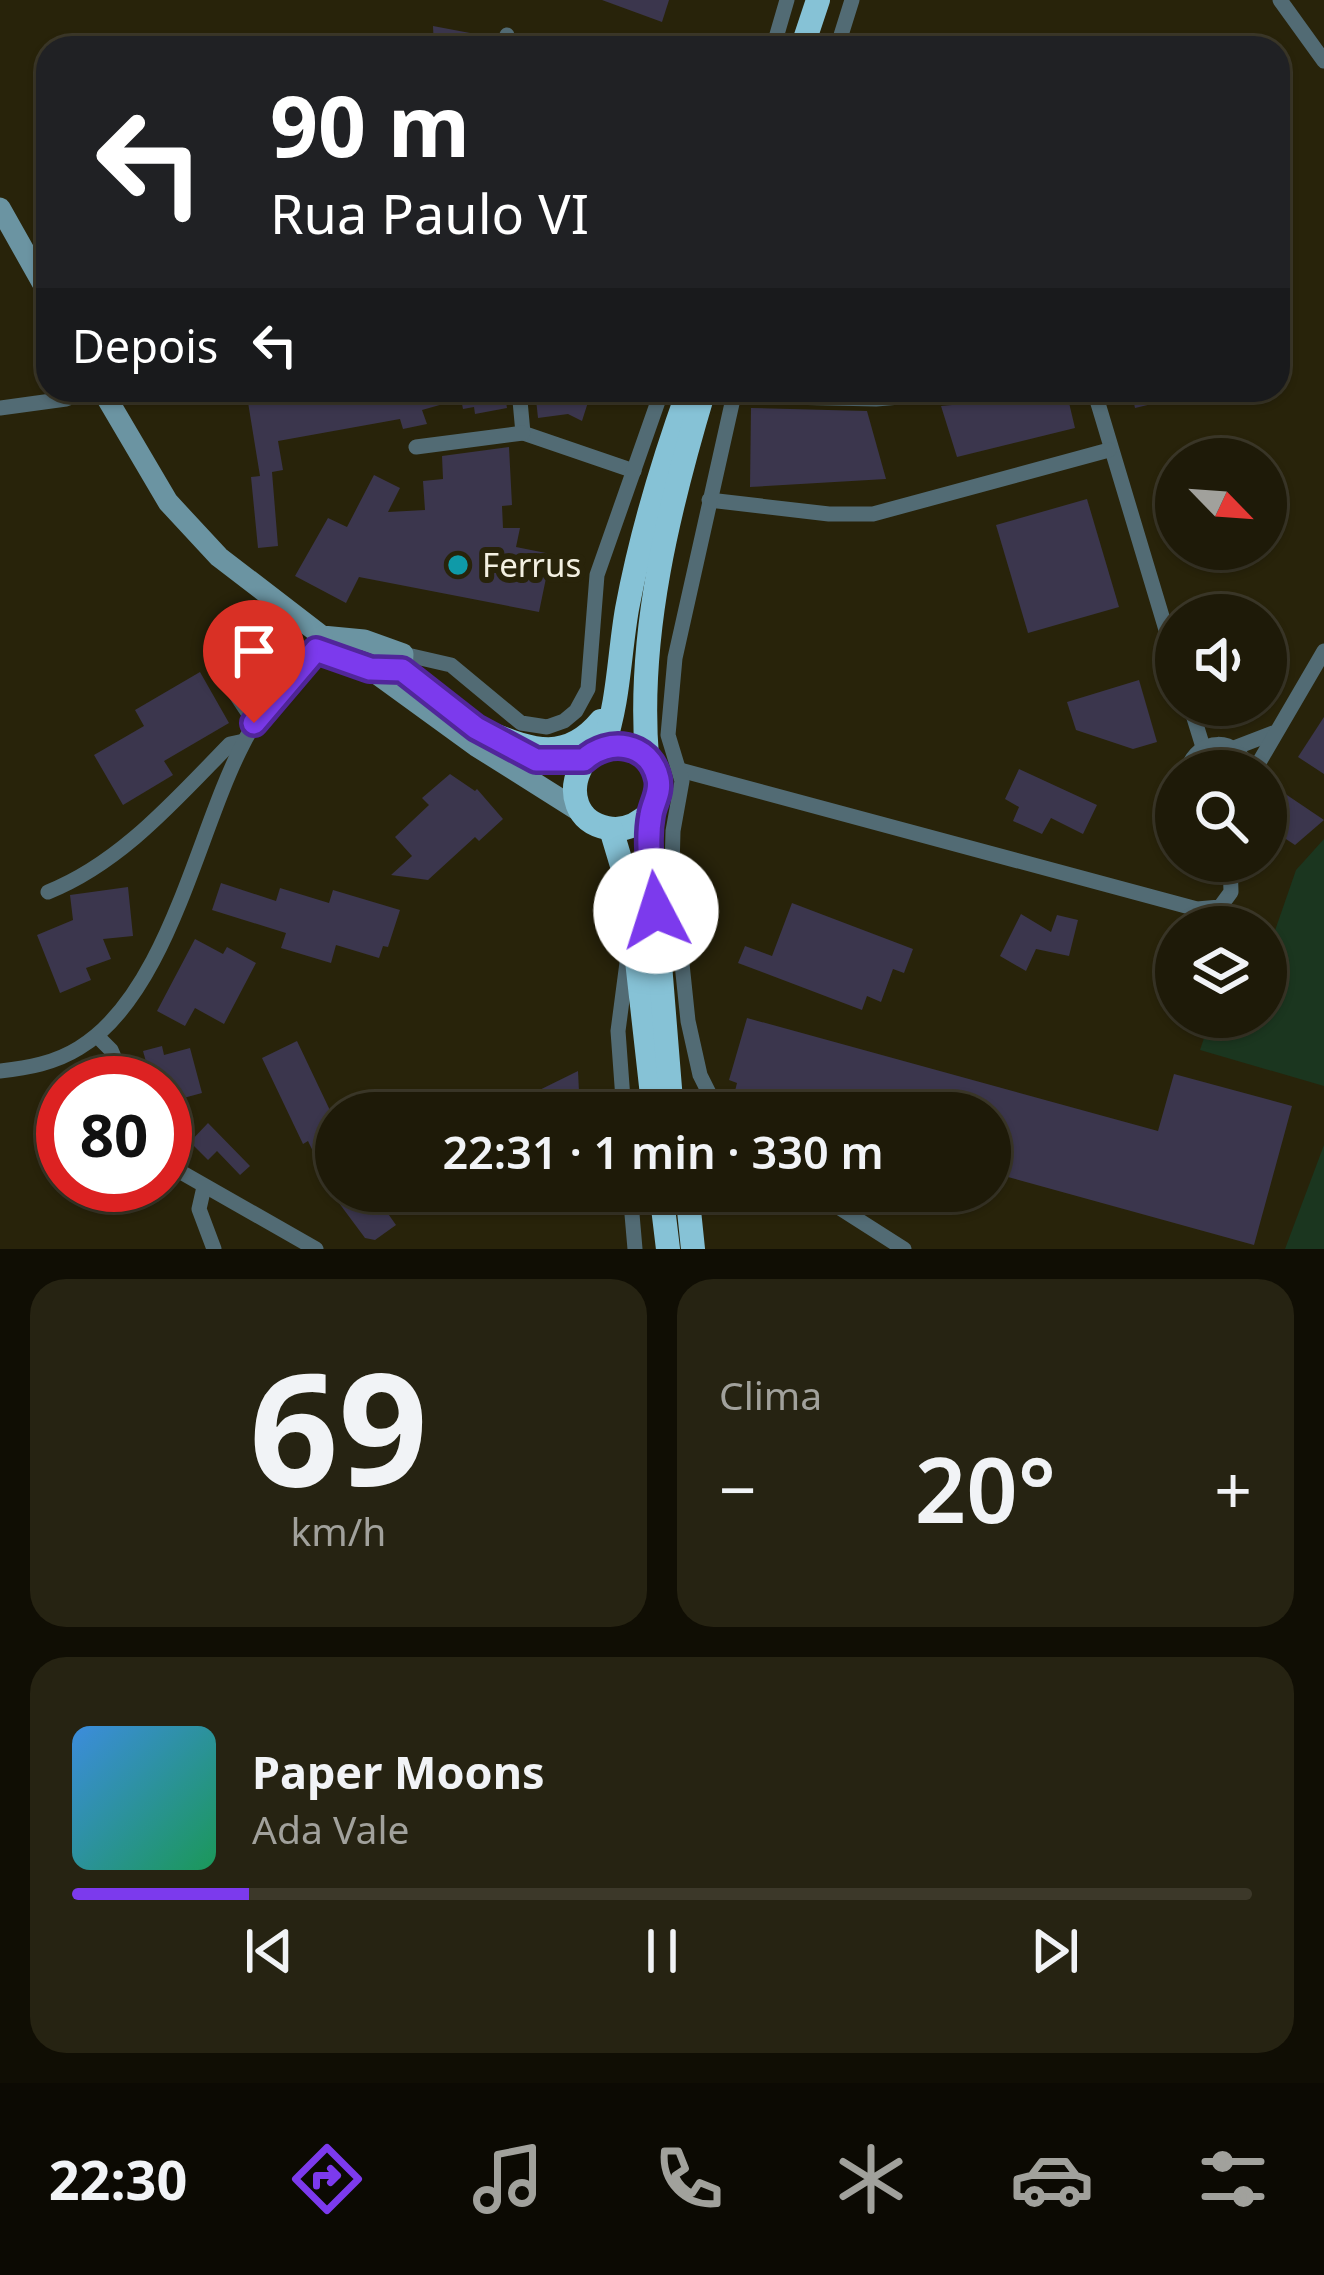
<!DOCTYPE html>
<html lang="pt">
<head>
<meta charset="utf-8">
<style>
  :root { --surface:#1e1a08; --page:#262312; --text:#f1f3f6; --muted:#a1a19c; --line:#3c3829; --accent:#7c3aed }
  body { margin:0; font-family:"Noto Sans",sans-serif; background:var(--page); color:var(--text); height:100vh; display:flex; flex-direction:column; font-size:45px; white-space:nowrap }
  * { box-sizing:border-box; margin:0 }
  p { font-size:39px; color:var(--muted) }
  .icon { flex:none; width:66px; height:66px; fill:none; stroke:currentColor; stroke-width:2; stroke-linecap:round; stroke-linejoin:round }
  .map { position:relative; height:1249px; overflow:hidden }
  .sheet { display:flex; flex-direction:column; gap:30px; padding:30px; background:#100e04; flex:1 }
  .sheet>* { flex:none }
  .hud { position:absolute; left:36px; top:36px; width:1254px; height:366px; border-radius:36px; box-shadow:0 3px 9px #0004,0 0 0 3px var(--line); background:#202124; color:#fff; overflow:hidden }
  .needle { width:78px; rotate:115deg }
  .buttons { position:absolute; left:1155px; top:438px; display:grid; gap:24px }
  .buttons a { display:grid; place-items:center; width:132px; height:132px; border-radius:50%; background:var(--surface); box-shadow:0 3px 9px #0004,0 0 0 3px var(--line); font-size:60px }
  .speed { position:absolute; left:36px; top:1056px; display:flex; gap:24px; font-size:60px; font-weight:700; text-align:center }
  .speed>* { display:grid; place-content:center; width:156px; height:156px; border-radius:50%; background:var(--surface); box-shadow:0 3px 9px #0004,0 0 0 3px var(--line); line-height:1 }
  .speed .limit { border:18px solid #d22; background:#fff; color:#111 }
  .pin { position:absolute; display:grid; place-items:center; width:102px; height:102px; color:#fff; margin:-123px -51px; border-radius:50% 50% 50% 0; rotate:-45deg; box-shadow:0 0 12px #0007 }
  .pin .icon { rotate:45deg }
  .me { position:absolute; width:132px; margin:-66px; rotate:355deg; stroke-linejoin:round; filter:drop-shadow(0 0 9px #0008) }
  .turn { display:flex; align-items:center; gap:42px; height:252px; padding:0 36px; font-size:54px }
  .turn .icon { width:156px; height:156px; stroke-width:2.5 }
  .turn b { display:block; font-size:84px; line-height:102px }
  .then { display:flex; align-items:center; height:114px; padding:0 36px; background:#0003; gap:24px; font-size:45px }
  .big { font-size:90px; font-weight:600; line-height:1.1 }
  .sheet .widget { flex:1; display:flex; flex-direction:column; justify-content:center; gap:18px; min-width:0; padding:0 42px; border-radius:36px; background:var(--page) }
  .sheet .dial { align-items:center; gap:0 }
  .dial b { font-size:156px; line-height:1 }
  .song { display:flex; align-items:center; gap:36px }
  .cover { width:144px; height:144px; border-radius:18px; background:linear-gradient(135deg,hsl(210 70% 55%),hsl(150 70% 35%)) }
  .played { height:12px; border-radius:6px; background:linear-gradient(90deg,var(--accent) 15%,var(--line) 15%) }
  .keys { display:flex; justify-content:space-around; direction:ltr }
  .heat { display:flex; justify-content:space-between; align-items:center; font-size:66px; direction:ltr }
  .sheet .tiles { flex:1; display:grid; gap:30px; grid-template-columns:1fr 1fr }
  .widget:last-child { grid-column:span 2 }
  .trip { position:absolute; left:315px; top:1092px; width:696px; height:120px; border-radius:60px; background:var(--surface); box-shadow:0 3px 9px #0004,0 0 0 3px var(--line); font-weight:600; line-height:120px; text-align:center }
  .tab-bar { display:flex; height:192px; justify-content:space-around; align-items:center; background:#0c0a03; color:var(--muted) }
  .tab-bar .icon { width:84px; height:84px }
  .tab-bar .current { color:var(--accent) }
  .tab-bar b { font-size:54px; color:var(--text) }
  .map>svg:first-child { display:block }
</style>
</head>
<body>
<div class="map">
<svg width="1324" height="1249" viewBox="0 0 1324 1249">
  <rect width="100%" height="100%" fill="#28230a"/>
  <g fill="#1b361f">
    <path d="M1324,839V1086L1200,1050L1211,1017H1266V943L1271,942L1296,870Z"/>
    <path d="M1324,1145V1249H1285Z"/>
  </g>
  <g fill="#3b364d">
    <path d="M602,0H669L662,22Z"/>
    <path d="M433,26L486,36L483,48H434Z"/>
    <path d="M246,390H504L507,408L475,414L474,407L463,409L461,399L422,410L427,424L403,429L400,419L278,441L283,470L272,472L278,546L258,548L251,477L260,476Z"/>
    <path d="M535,390H575L576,395L589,399L582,421L568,414L538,418Z"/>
    <path d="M1066,390L1075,428L957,457L941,406L985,402L995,395Z"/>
    <path d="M1131,390H1194V394L1135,408Z"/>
    <path d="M751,408L867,411L886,479L750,487Z"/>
    <path d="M509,447L512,505L502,506L503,528H520L516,547L551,554L539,612L359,577L346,603L295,576L328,518L347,527L374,475L400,488L388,512L425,510L423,481L443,479L442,456Z"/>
    <path d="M1087,499L1119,607L1028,633L996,525Z"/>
    <path d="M248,627L286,655L279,665L241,637Z"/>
    <path d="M200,672L229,723L164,761L173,775L123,805L94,755L144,726L135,710Z"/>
    <path d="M1139,680L1157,742L1133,749L1076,730L1067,702Z"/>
    <path d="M1324,717V774L1298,757Z"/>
    <path d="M1019,769L1097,805L1083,834L1051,818L1042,834L1013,821L1019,807L1005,799Z"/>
    <path d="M450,774L475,791L477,789L503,819L479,841L475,837L428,880L391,875L412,856L395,837L429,805L422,798Z"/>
    <path d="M1281,791L1324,820L1295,845L1266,826V813Z"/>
    <path d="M221,883L276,901L280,888L329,903L333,890L400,910L388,947L383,946L379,958L336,945L331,963L281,948L286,933L212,910Z"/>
    <path d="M128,887L133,936L103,939L111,959L86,968L91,980L60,993L37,935L73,920L70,895Z"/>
    <path d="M792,903L913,949L904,973L893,969L881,1002L867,996L862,1010L738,963L745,946L772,956Z"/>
    <path d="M1021,914L1051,932L1057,915L1078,920L1069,956L1036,949L1026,971L1000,956Z"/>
    <path d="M195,939L223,954L227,947L256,963L224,1024L195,1008L185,1026L157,1011Z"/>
    <path d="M747,1018L1158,1131L1174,1074L1292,1106L1254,1245L990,1172V1113H775L757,1108L760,1098L735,1091L737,1083L729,1080Z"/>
    <path d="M297,1041L336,1123V1191H372L396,1225L375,1240L365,1238L336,1199L308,1141L303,1144L262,1058Z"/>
    <path d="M162,1046L164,1055L190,1048L202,1093L176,1100L178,1108L165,1111V1083H152L143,1051Z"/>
    <path d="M578,1071L580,1113H493Z"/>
    <path d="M208,1123L250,1166L240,1175L217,1151L208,1160L190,1142Z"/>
  </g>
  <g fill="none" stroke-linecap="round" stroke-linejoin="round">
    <g stroke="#526b74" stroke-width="15">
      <path d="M1280,0L1324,61"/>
      <path d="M507,35L509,48"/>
      <path d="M773,48L787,0"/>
      <path d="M837,48L852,0"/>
      <path d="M519,390L523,433L634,471"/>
      <path d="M1094,390L1176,663"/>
      <path d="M733,396L876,399L984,390"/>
      <path d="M0,408L66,399L90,390"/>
      <path d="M416,447L523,433"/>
      <path d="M709,500L829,514H873L1109,450"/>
      <path d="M403,654L451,665L521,723L547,727L564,721L576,711L588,689L597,575L662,390"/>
      <path d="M221,672L255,723"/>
      <path d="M1190,705L1203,747"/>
      <path d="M1234,748L1273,733"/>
      <path d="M680,770L1197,909L1220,907L1231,892L1230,861"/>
      <path d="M1187,771C1197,736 1239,735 1248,771"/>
      <path d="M1254,771L1324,651"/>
      <path d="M48,892C121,863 176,799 230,744L244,741"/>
      <path d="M97,1036L111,1050L125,1083"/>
      <path d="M0,1071C28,1068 55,1063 79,1048C168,994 197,832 243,744C261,708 290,679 316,649"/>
      <path d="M624,1113L618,1031L628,955"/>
      <path d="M719,1113L700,1075L688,1021L672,868L673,831L682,781L668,735L675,658L735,390"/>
      <path d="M165,1163L316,1249"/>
      <path d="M204,1187L199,1209L214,1249"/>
      <path d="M630,1191L635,1249"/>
      <path d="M813,1191L904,1249"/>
    </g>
    <g stroke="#6b94a2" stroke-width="21">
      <path d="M0,208L48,293"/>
      <path d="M102,390L168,502L219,557L322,636L364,640L403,654L402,671"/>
      <path d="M322,636L316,649L370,669L402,671L488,734"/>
      <path d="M370,669L476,746L584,814"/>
      <path d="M515,750L548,763L584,760"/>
    </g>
    <g stroke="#86c2d6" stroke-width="24">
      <path d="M802,48L818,0"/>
      <path d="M476,728C524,746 562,768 601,721"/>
      <path d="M603,747C619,702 619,655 627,609C641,534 662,464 688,392"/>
      <path d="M647,757C585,709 543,815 607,828C625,832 639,824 651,812"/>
      <path d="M611,829L629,889L654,1113"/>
      <path d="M672,1113L650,840C651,809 666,785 647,757C637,634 669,507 704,390"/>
      <path d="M661,1191L668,1249"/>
      <path d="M687,1191L693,1249"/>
    </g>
  </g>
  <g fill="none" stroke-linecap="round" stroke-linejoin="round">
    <defs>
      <path id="route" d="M254,723L316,650L370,669L402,670L476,728L536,760H584C608,737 650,742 658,779C661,793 653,802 651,815C645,846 653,881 656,911"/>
    </defs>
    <use href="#route" stroke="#51269a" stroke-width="30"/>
    <use href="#route" stroke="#7c3aed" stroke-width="21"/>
  </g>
  <circle fill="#0f9aa8" stroke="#28230a" stroke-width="4.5" cx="458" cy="565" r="12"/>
  <g text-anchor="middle" stroke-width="12" stroke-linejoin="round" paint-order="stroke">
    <g font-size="33" fill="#f3f0e1" stroke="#28230a" text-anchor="start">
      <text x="482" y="577">Ferrus</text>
    </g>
  </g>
</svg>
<div class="buttons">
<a><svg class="needle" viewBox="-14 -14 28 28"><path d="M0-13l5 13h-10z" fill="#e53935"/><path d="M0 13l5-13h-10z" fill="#a1a19c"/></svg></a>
<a><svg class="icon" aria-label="sound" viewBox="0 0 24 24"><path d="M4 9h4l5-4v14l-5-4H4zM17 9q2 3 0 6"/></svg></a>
<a><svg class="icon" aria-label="search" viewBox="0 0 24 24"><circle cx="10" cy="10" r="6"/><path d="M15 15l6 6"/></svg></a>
<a><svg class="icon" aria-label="layers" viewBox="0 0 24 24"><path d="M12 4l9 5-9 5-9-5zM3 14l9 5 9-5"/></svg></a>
</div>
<div class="speed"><div class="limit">80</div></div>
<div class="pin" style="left:254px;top:723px;background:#d93025"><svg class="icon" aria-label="arrive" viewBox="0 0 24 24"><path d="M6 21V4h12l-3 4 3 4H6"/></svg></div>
<svg class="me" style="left:656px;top:911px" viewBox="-20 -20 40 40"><circle r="19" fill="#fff"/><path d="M0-13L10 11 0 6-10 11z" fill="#7c3aed"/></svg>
<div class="trip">22:31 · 1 min · 330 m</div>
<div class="hud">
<div class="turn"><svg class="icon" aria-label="left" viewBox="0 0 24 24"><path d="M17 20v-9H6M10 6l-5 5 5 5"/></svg><div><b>90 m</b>Rua Paulo VI</div></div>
<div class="then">Depois<svg class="icon" aria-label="left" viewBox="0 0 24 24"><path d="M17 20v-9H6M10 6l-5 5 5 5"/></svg></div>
</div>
</div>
<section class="sheet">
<div class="tiles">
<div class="widget dial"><b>69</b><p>km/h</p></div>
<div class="widget"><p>Clima</p>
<div class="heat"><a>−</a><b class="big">20°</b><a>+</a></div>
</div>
<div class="widget">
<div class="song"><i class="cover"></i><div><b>Paper Moons</b><p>Ada Vale</p></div></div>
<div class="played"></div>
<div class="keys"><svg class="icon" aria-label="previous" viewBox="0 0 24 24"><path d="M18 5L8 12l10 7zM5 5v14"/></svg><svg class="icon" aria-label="pause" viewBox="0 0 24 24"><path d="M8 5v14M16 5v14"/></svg><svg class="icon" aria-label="next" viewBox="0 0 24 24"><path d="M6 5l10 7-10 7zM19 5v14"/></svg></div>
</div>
</div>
</section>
<nav class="tab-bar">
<b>22:30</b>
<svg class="icon current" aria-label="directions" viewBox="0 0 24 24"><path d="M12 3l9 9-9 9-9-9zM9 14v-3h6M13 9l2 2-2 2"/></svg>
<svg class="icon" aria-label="music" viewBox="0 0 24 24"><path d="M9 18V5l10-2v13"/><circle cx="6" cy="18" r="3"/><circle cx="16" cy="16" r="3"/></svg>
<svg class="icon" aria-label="phone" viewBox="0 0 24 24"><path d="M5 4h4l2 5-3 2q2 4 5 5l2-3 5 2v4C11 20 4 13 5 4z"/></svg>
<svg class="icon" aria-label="climate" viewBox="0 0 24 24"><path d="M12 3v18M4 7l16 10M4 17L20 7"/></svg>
<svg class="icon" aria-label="car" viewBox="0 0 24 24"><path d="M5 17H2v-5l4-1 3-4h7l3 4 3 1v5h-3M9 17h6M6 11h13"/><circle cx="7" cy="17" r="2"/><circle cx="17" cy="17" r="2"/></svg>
<svg class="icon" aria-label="filters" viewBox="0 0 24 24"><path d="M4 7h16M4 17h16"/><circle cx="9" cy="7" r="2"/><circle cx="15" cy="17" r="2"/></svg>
</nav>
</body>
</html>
